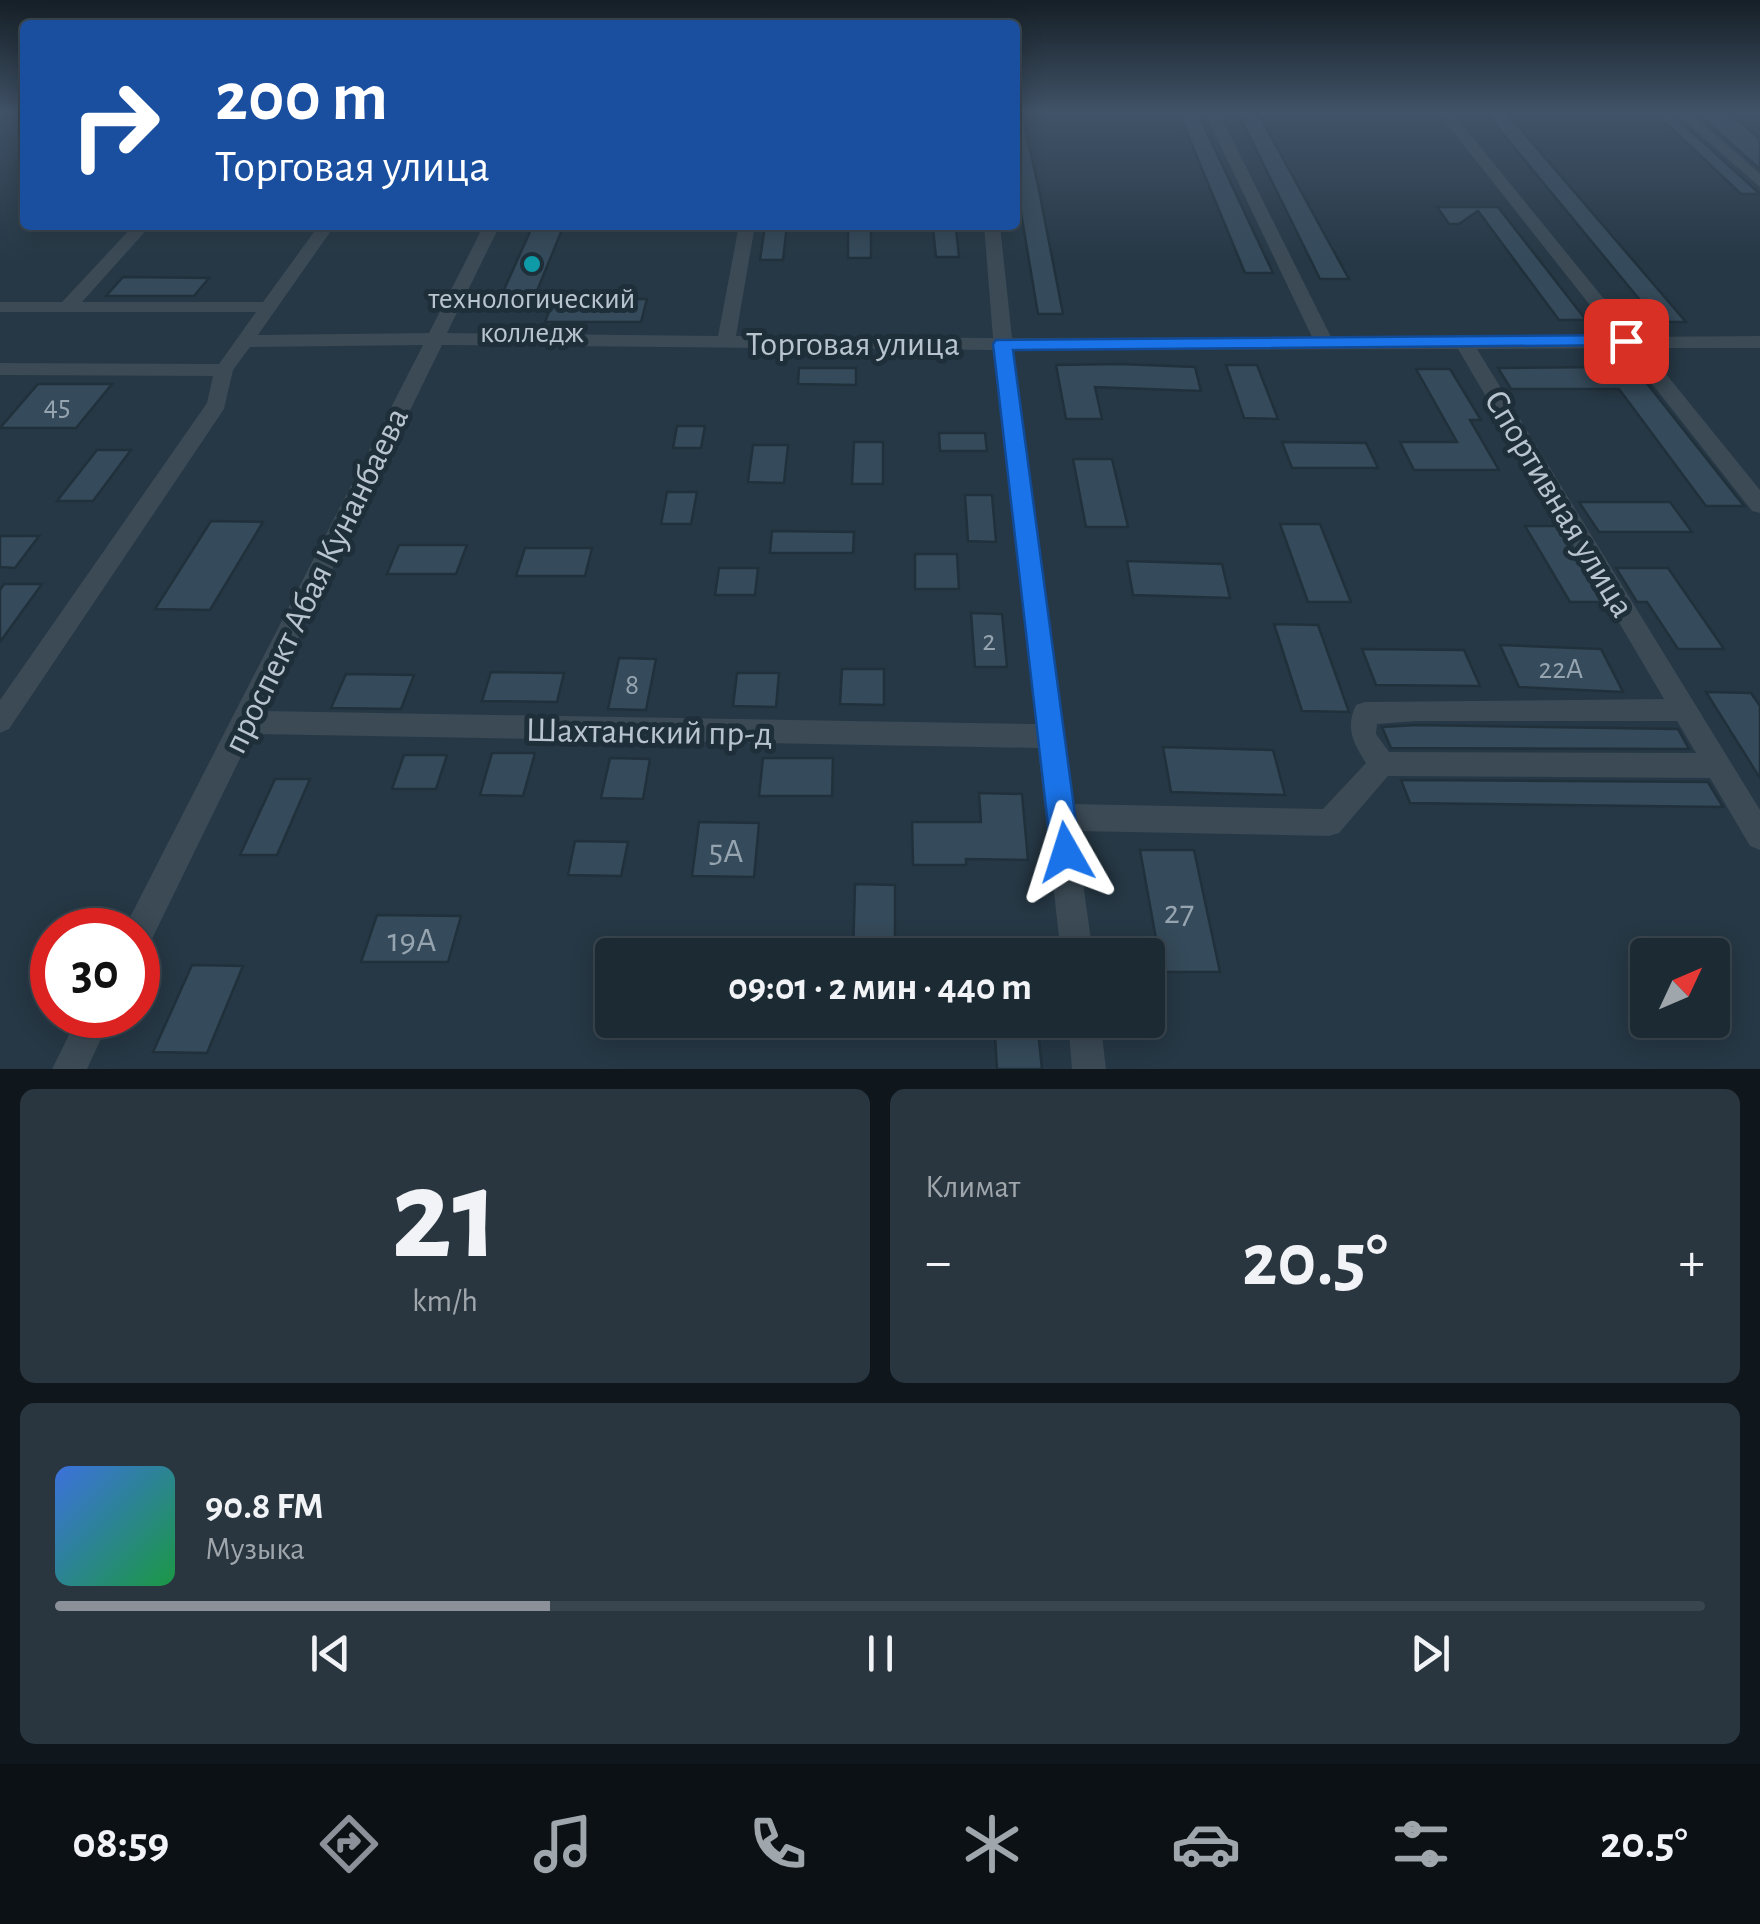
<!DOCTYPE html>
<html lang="ru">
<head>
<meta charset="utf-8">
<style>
  :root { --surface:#1c2a34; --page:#293640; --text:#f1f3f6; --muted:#a0a7ac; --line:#3a464f; --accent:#8c9099 }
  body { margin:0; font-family:"Alegreya Sans",sans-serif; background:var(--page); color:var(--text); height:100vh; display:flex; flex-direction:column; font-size:38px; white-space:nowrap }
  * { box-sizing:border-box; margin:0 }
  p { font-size:32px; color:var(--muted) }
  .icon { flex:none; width:55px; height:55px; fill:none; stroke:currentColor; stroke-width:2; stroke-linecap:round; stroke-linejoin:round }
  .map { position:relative; height:1069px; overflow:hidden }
  .panel { display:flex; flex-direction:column; gap:20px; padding:20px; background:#0f171d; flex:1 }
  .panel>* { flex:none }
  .guide { position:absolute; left:20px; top:20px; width:1000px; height:210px; border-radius:10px; box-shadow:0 5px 25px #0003,0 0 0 2px var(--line); background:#1a4fa0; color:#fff; overflow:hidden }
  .needle { width:65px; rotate:46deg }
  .fabs { position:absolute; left:1630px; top:938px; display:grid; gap:20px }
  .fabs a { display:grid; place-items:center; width:100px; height:100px; border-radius:10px; background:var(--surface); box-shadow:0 5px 25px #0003,0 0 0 2px var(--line); font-size:50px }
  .speed { position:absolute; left:30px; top:908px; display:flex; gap:20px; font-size:50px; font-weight:700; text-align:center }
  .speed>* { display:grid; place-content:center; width:130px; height:130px; border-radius:50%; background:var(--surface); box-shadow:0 5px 25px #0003,0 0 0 2px var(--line); line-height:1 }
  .speed .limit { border:15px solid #d22; background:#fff; color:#111 }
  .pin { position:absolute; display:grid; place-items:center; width:85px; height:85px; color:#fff; margin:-42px; border-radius:20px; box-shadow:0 5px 15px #0006 }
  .me { position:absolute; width:110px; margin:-55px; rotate:354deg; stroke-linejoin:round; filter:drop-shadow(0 0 8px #0008) }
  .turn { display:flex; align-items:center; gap:35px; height:210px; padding:0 30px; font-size:45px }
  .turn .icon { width:130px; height:130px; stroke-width:2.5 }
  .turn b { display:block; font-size:70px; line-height:85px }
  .big { font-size:75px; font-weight:600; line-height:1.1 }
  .panel .tile { flex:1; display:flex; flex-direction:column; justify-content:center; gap:15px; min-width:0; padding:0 35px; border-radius:15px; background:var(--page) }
  .panel .dial { align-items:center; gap:0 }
  .dial b { font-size:130px; line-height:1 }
  .song { display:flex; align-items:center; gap:30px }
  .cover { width:120px; height:120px; border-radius:15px; background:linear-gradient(135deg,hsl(220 70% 55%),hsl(140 70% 35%)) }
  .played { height:10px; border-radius:5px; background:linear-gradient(90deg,var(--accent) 30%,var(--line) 30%) }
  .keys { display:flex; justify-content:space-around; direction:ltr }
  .heat { display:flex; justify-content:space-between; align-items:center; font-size:55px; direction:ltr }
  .panel .tiles { flex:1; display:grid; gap:20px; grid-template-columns:1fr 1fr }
  .tile:last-child { grid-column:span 2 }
  .trip { position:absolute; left:595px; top:938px; width:570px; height:100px; border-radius:10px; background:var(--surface); box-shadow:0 5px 25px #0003,0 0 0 2px var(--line); font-weight:600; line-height:100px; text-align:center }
  .dock { display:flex; height:160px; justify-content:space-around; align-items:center; background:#0b1115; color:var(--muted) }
  .dock .icon { width:70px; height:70px }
  .dock .on { color:var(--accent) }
  .dock b { font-size:45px; color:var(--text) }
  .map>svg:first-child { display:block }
</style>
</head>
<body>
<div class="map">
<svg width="1760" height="1069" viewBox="0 0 1760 1069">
  <rect width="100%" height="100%" fill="#263845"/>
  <g fill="#354a5a" stroke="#21313c" stroke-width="2.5">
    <path d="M1178,111H1197L1273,273H1245Z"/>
    <path d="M1237,111H1257L1349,279H1320Z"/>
    <path d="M1484,111H1505L1686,322H1658Z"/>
    <path d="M1653,111H1669L1760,194H1741Z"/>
    <path d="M1694,111H1727L1760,139V169Z"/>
    <path d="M1022,115L1038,185L1063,314H1038L1015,177V116Z"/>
    <path d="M1437,207H1498L1586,320H1559L1478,211L1459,224H1449Z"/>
    <path d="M533,225H564L532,303H498Z"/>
    <path d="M765,225H787L783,260H760Z"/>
    <rect x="848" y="225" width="23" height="33"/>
    <path d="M956,228L959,257H936L933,229Z"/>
    <path d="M123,277L209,278L194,296H106Z"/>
    <path d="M554,299H647L641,322H545Z"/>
    <path d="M1120,364L1195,367L1201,391L1095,387L1102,419H1066L1056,365Z"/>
    <path d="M1226,365H1257L1278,419L1244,418Z"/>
    <path d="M1602,367H1634L1744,506H1706L1619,389H1511L1498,368Z"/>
    <path d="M799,368H856V385L798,384Z"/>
    <path d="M1416,369H1450L1481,420H1470L1499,470H1414L1400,442H1457Z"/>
    <path d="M38,384H112L76,428H0Z"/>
    <path d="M677,426H705L701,448H673Z"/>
    <path d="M939,433H985L987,451H940Z"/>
    <path d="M854,442H883V484H852Z"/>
    <path d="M1282,442L1366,443L1378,468H1292Z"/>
    <path d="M753,445H788L784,483L748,482Z"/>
    <path d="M97,450H131L93,501H57Z"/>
    <path d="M1073,459H1112L1128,527H1086Z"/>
    <path d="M667,492H697L691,524H661Z"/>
    <path d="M965,495H992L996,542L968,541Z"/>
    <path d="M1579,502H1670L1692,532H1599Z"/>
    <path d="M211,521L263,522L210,610L155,609Z"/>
    <path d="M1280,524H1320L1351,602H1308Z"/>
    <path d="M1525,526H1558L1602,602H1570Z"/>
    <path d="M772,531L854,532L853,553H770Z"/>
    <path d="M0,536H39L15,568L0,567Z"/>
    <path d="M399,545H467L456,574H387Z"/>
    <path d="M525,548H592L585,576H516Z"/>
    <path d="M915,554H957L959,589H915Z"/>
    <path d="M1127,561L1222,564L1230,598L1133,595Z"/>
    <path d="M719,568H758L755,595H715Z"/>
    <path d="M1616,568H1668L1724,649H1678L1647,602H1637Z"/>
    <path d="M4,584H42L0,642V590Z"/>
    <path d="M971,613L1002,614L1007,667H975Z"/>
    <path d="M1274,624L1318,625L1349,712L1302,711Z"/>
    <path d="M1500,645L1601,649L1623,692L1519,687Z"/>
    <path d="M1362,649L1464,650L1480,686L1376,685Z"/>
    <path d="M619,658L656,659L646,710L608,709Z"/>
    <path d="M842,669H884V705L840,704Z"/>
    <path d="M491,672L564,673L557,702L482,701Z"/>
    <path d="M737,673H779L776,707L733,706Z"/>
    <path d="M346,674L414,675L401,709L331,708Z"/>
    <path d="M1706,692L1751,693L1760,706V778Z"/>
    <path d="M1417,725L1678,729L1689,749L1391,748L1382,727Z"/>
    <path d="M1163,747L1273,750L1285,795L1171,792Z"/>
    <path d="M492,753H535L523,796L480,795Z"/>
    <path d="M404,755H447L436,789H392Z"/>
    <path d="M610,758L650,759L643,799L601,798Z"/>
    <path d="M763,758H833L832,796H759Z"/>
    <path d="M275,779H310L277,855H240Z"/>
    <path d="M1401,780L1708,782L1723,807L1410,803Z"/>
    <path d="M979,793L1022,794L1028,860L966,859V865H913L912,822H981Z"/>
    <path d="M699,822L759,823L754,877L692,876Z"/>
    <path d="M575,841L628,842L621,876L568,875Z"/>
    <path d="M1140,850H1194L1220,972H1162Z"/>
    <path d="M855,884L895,885V955H853Z"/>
    <path d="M377,915L461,916L448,962H361Z"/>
    <path d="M192,965L243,966L207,1053L153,1052Z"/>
    <path d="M994,1020H1037L1042,1069H997Z"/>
  </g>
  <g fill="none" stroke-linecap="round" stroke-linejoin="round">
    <g fill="#3b4a55" fill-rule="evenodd">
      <path d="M1204,111H1218L1331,337H1615L1437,111H1451L1635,337L1760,336V348H1645L1760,490V513L1752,511L1624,348L1477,349L1760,810V850L1750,846L1710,778L1388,776L1339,833L1329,836L1076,831L1093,955H1061L1038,748L252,734L149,945L138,949V930H124L127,923L423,345L250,347L233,370L224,409L9,729L0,733V700L207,403L213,376L0,375V363L219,364L256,312H0V302H62L134,225H151L82,302H263L319,225H335L258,335L429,333L484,225H500L447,333L718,336L739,225H755L736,336L993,338L984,225H1000L1012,338L1312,337ZM442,345L994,350L1036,724L263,711ZM1458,349L1664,699L1365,702L1356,705C1345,728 1353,743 1366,763L1323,809L1073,804L1013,350ZM1417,721H1677L1696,753L1389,752L1376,734L1377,724Z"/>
      <path d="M1673,111H1688L1760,174V187Z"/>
      <path d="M79,1015H112L87,1069H52Z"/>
      <path d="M1068,1020H1100L1106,1069H1072Z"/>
    </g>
  </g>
  <linearGradient id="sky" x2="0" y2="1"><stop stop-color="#151f26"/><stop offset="0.43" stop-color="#415368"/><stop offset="1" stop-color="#415368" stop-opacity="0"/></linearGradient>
  <rect width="1760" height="261" fill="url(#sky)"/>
  <path fill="#1a73e8" stroke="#114b97" stroke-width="2.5" d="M1626,335L1636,341L1633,345L1013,350L1080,852L1076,862L1066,866L1055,862L1051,852L993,344L996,340Z"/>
  <circle fill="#0f9aa8" stroke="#1f2f3a" stroke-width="4" cx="532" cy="264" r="10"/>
  <g text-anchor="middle" stroke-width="10" stroke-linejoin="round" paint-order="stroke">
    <g font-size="30" fill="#b8c4ce" stroke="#1f2f3a">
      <text x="532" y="308">технологический<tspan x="532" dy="34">колледж</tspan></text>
    </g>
    <g font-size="30" fill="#96a4b0">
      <text x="57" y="415">45</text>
      <text x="989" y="650">2</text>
      <text x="1561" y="678">22А</text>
      <text x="632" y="694">8</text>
    </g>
    <g font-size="35" fill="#b8c4ce" stroke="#1f2f3a">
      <text x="853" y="355">Торговая улица</text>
      <text transform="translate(1560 503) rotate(59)" y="12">Спортивная улица</text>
      <text transform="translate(315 580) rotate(-64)" y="12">проспект Абая Кунанбаева</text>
      <text transform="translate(649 731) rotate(1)" y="12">Шахтанский пр-д</text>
    </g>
    <g font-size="35" fill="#96a4b0">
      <text x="726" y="862">5А</text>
      <text x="1179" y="923">27</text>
      <text x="412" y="951">19А</text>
    </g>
  </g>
</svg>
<div class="fabs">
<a><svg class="needle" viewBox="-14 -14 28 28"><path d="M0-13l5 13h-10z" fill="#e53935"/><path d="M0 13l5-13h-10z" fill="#a0a7ac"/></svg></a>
</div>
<div class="speed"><div class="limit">30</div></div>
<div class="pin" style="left:1626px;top:341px;background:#d93025"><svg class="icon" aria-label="arrive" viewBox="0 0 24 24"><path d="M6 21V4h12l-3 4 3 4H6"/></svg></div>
<svg class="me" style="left:1066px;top:852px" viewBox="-20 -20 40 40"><path d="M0-17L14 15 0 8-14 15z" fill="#1a73e8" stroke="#fff" stroke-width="4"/></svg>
<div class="trip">09:01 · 2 мин · 440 m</div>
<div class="guide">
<div class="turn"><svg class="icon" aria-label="right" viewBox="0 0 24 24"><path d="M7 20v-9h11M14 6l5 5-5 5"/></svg><div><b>200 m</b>Торговая улица</div></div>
</div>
</div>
<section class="panel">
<div class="tiles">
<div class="tile dial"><b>21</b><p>km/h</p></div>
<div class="tile"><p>Климат</p>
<div class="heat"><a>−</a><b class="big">20.5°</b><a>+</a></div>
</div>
<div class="tile">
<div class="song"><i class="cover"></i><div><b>90.8 FM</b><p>Музыка</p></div></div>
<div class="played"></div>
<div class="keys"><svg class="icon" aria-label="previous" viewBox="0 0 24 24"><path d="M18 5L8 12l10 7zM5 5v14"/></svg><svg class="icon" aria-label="pause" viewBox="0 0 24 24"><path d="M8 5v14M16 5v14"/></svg><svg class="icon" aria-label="next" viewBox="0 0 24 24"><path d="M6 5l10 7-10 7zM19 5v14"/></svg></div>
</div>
</div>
</section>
<nav class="dock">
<b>08:59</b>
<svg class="icon on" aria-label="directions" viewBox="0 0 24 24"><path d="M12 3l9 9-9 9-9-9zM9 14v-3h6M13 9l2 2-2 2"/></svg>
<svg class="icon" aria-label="music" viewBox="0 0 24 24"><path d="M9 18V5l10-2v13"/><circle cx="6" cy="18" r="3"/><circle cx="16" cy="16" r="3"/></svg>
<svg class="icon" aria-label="phone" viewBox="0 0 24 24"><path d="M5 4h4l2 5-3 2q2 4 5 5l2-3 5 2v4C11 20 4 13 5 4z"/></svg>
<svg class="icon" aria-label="climate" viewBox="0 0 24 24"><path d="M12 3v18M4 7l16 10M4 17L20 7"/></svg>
<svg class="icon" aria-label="car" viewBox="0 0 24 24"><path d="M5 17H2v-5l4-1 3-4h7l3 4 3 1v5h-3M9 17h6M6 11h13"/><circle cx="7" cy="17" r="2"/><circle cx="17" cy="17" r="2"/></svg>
<svg class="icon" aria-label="filters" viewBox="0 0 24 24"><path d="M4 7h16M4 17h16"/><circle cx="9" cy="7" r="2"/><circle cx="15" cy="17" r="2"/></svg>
<b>20.5°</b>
</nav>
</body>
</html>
